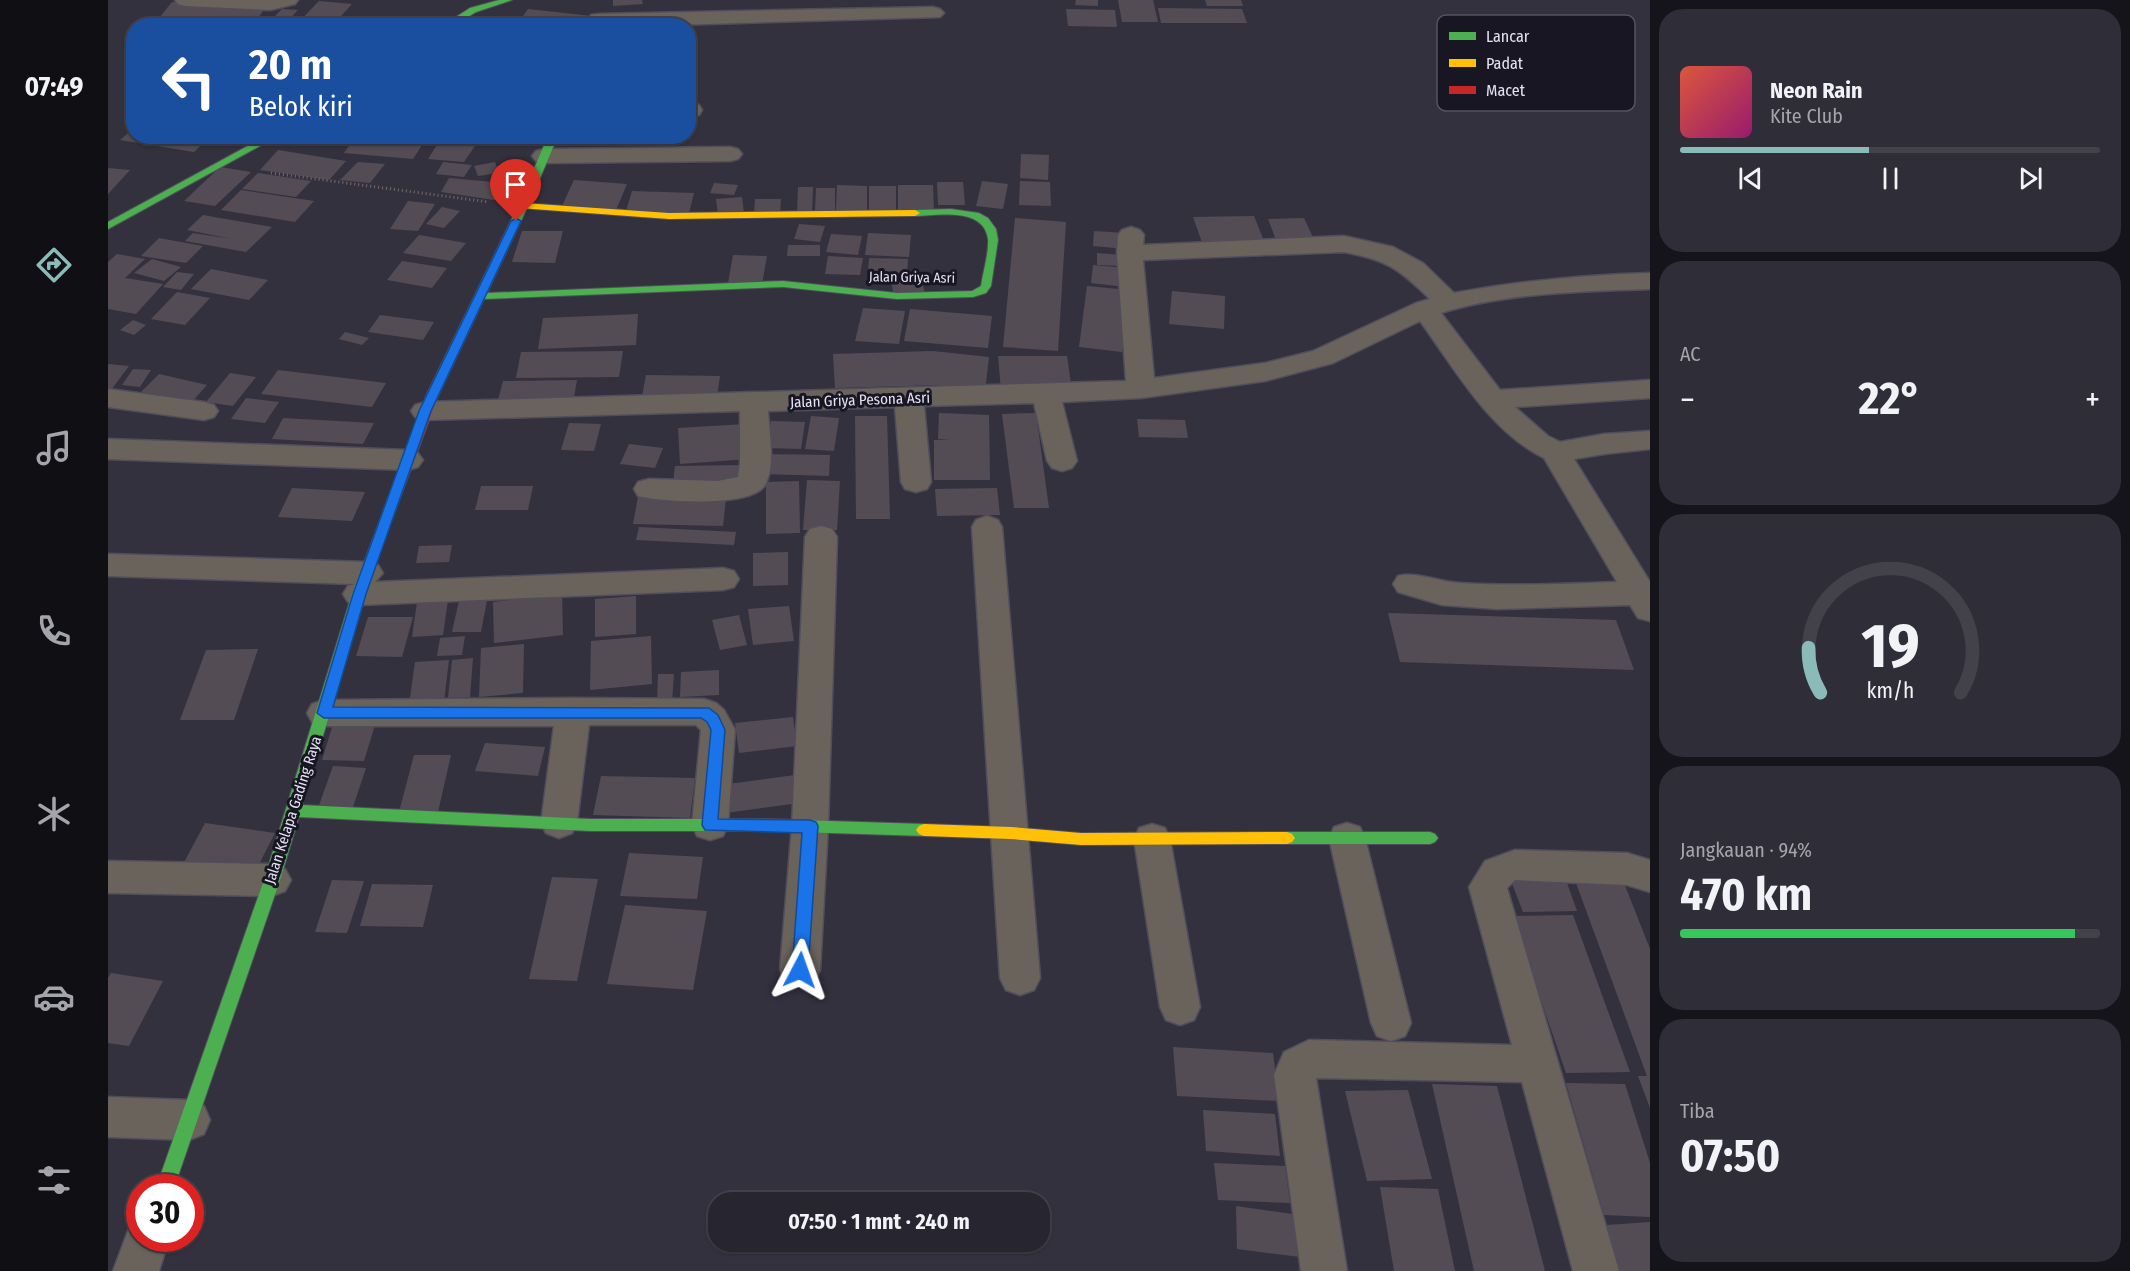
<!DOCTYPE html>
<html lang="id">
<head>
<meta charset="utf-8">
<style>
  :root { --surface:#27252f; --page:#2f2d37; --text:#f1f3f6; --muted:#a4a5aa; --line:#43424b; --accent:#8bbbb9 }
  body { margin:0; font-family:"Fira Sans Condensed",sans-serif; background:var(--page); color:var(--text); height:100vh; display:flex; flex-direction:column; font-size:22px; white-space:nowrap }
  * { box-sizing:border-box; margin:0 }
  p { font-size:20px; color:var(--muted) }
  .icon { flex:none; width:33px; height:33px; fill:none; stroke:currentColor; stroke-width:2; stroke-linecap:round; stroke-linejoin:round }
  .map { position:relative; flex:1; overflow:hidden }
  .panel { display:flex; flex-direction:column; gap:9px; padding:9px; background:#15141a; width:480px }
  .panel>* { flex:none }
  .hud { position:absolute; left:18px; top:18px; width:570px; height:126px; border-radius:24px; box-shadow:0 2px 4px #0004,0 0 0 2px var(--line); background:#1a4fa0; color:#fff; overflow:hidden }
  .speed { position:absolute; left:18px; top:1174px; display:flex; gap:12px; font-size:30px; font-weight:700; text-align:center }
  .speed>* { display:grid; place-content:center; width:78px; height:78px; border-radius:50%; background:var(--surface); box-shadow:0 2px 4px #0004,0 0 0 2px var(--line); line-height:1 }
  .speed .limit { border:9px solid #d22; background:#fff; color:#111 }
  .pin { position:absolute; display:grid; place-items:center; width:51px; height:51px; color:#fff; margin:-62px -26px; border-radius:50% 50% 50% 0; rotate:-45deg; box-shadow:0 0 6px #0007 }
  .pin .icon { rotate:45deg }
  .me { position:absolute; width:66px; margin:-33px; rotate:4deg; stroke-linejoin:round; filter:drop-shadow(0 0 4px #0008) }
  .turn { display:flex; align-items:center; gap:21px; height:126px; padding:0 24px; font-size:27px }
  .turn .icon { width:78px; height:78px; stroke-width:2.5 }
  .turn b { display:block; font-size:42px; line-height:51px }
  .big { font-size:45px; font-weight:700; line-height:1.1 }
  .panel .card { flex:1; display:flex; flex-direction:column; justify-content:center; gap:9px; min-width:0; padding:0 21px; border-radius:24px; background:var(--page) }
  .panel .dial { align-items:center; gap:0 }
  .dial svg { height:156px; overflow:visible; fill:none; stroke:var(--line); stroke-width:7; stroke-linecap:round; text-anchor:middle }
  .dial text { fill:var(--text); stroke:none }
  .song { display:flex; align-items:center; gap:18px }
  .cover { width:72px; height:72px; border-radius:9px; background:linear-gradient(135deg,hsl(10 70% 55%),hsl(320 70% 35%)) }
  .played { height:6px; border-radius:3px; background:linear-gradient(90deg,var(--accent) 45%,var(--line) 45%) }
  .keys { display:flex; justify-content:space-around; direction:ltr }
  .heat { display:flex; justify-content:space-between; align-items:center; font-size:33px; direction:ltr }
  .charge { height:9px; border-radius:4px; background:linear-gradient(90deg,#34c759 94%,var(--line) 0) }
  .trip { position:absolute; left:600px; top:1192px; width:342px; height:60px; border-radius:24px; background:var(--surface); box-shadow:0 2px 4px #0004,0 0 0 2px var(--line); font-weight:700; line-height:60px; text-align:center }
  main { display:flex; flex:1; min-height:0 }
  .menu { display:flex; flex-direction:column; width:108px; justify-content:space-around; align-items:center; background:#100f13; color:var(--muted) }
  .menu .icon { width:42px; height:42px }
  .menu .active { color:var(--accent) }
  .menu b { font-size:27px; color:var(--text) }
  .map>svg:first-child { display:block }
</style>
</head>
<body>
<main>
<nav class="menu">
<b>07:49</b>
<svg class="icon active" aria-label="directions" viewBox="0 0 24 24"><path d="M12 3l9 9-9 9-9-9zM9 14v-3h6M13 9l2 2-2 2"/></svg>
<svg class="icon" aria-label="music" viewBox="0 0 24 24"><path d="M9 18V5l10-2v13"/><circle cx="6" cy="18" r="3"/><circle cx="16" cy="16" r="3"/></svg>
<svg class="icon" aria-label="phone" viewBox="0 0 24 24"><path d="M5 4h4l2 5-3 2q2 4 5 5l2-3 5 2v4C11 20 4 13 5 4z"/></svg>
<svg class="icon" aria-label="climate" viewBox="0 0 24 24"><path d="M12 3v18M4 7l16 10M4 17L20 7"/></svg>
<svg class="icon" aria-label="car" viewBox="0 0 24 24"><path d="M5 17H2v-5l4-1 3-4h7l3 4 3 1v5h-3M9 17h6M6 11h13"/><circle cx="7" cy="17" r="2"/><circle cx="17" cy="17" r="2"/></svg>
<svg class="icon" aria-label="filters" viewBox="0 0 24 24"><path d="M4 7h16M4 17h16"/><circle cx="9" cy="7" r="2"/><circle cx="15" cy="17" r="2"/></svg>
</nav>
<div class="map">
<svg width="1542" height="1271" viewBox="0 0 1542 1271">
  <rect width="100%" height="100%" fill="#34313f"/>
  <g fill="#534c55">
    <path d="M505,0H534L535,4L505,6Z"/>
    <path d="M968,0H990V6L967,5Z"/>
    <path d="M1010,0H1045L1050,22H1014Z"/>
    <path d="M1097,0H1133L1135,6H1099Z"/>
    <path d="M211,1L244,4L224,26H187Z"/>
    <path d="M64,2L159,5L145,26L47,23Z"/>
    <path d="M1050,8L1134,9L1139,23H1053Z"/>
    <path d="M174,9L190,10L178,23L162,21Z"/>
    <path d="M420,9L484,16L477,26H408Z"/>
    <path d="M958,9L1007,10L1009,27L960,26Z"/>
    <path d="M26,128V136H102L86,152L12,140Z"/>
    <path d="M248,136H250L316,142L305,159L236,153Z"/>
    <path d="M332,140L369,143L356,162L320,159Z"/>
    <path d="M170,150L238,161L221,180L152,170Z"/>
    <path d="M913,154L941,155L940,180L912,178Z"/>
    <path d="M250,162L277,164L262,183L232,180Z"/>
    <path d="M335,162L364,165L356,177L328,174Z"/>
    <path d="M387,162L391,173L370,176L366,166Z"/>
    <path d="M112,167L143,172L107,206L76,201Z"/>
    <path d="M0,168L22,170L0,194Z"/>
    <path d="M150,173L203,181L188,197L134,189Z"/>
    <path d="M341,178L396,183L386,200L333,192Z"/>
    <path d="M466,180L519,184L508,210L454,206Z"/>
    <path d="M874,181L900,184L895,209L868,206Z"/>
    <path d="M912,181L942,182L943,206L911,205Z"/>
    <path d="M829,182H855L857,205H830Z"/>
    <path d="M606,183L630,185L626,195L602,193Z"/>
    <path d="M729,185L759,186V210H728Z"/>
    <path d="M790,185H825L826,211L790,210Z"/>
    <rect x="761" y="186" width="27" height="24"/>
    <path d="M690,187H705L704,213H689Z"/>
    <path d="M708,188H727V213L707,212Z"/>
    <path d="M133,190L206,201L187,222L113,210Z"/>
    <path d="M524,191L586,193L581,213L518,211Z"/>
    <path d="M634,197L636,213L610,215L608,199Z"/>
    <path d="M647,199H673L672,213H646Z"/>
    <path d="M300,201L327,204L310,231L282,229Z"/>
    <path d="M334,207L352,211L336,228L318,224Z"/>
    <path d="M95,215L164,227L138,252L77,241L85,233L124,239L79,230Z"/>
    <path d="M1146,216L1158,246L1096,248L1085,217Z"/>
    <path d="M907,218L958,222L950,351L895,347Z"/>
    <path d="M1196,218L1208,244L1170,245L1160,219Z"/>
    <path d="M691,224L717,226L712,242L686,239Z"/>
    <path d="M414,231H455L447,263L404,262Z"/>
    <path d="M986,231L1018,233V249L985,246Z"/>
    <path d="M760,233L803,235L801,257L757,255Z"/>
    <path d="M723,234L754,236L750,255L718,252Z"/>
    <path d="M311,235L358,243L343,261L295,253Z"/>
    <path d="M51,238L95,246L78,263L33,256Z"/>
    <path d="M680,245H712V256H679Z"/>
    <path d="M989,253L1015,255V266L989,265Z"/>
    <path d="M9,254L37,259L17,278L55,284L28,314L0,309V262Z"/>
    <path d="M625,255L659,256L654,284L620,283Z"/>
    <path d="M720,256L755,258L752,275L717,274Z"/>
    <path d="M761,258L800,259L799,274L760,273Z"/>
    <path d="M44,259L73,267L56,281L26,273Z"/>
    <path d="M294,261L339,268L324,288L279,280Z"/>
    <path d="M985,265L1019,268L1017,287L983,283Z"/>
    <path d="M103,269L160,280L141,300L83,289Z"/>
    <path d="M69,272L86,274L73,290L55,287Z"/>
    <path d="M812,276L817,293L786,295L782,278Z"/>
    <path d="M979,286L1021,290L1014,352L971,347Z"/>
    <path d="M1064,291L1117,296L1116,329L1061,324Z"/>
    <path d="M69,292L102,298L77,325L43,319Z"/>
    <path d="M755,308L797,311L791,344L747,341Z"/>
    <path d="M802,309L884,316L880,348L796,341Z"/>
    <path d="M530,314L528,345L430,349L435,318Z"/>
    <path d="M272,315L326,322L315,340L260,332Z"/>
    <path d="M25,320L38,325L26,335L12,330Z"/>
    <path d="M237,332L261,338L254,345L231,339Z"/>
    <path d="M515,351L511,377L408,378L413,352Z"/>
    <path d="M825,351L881,357L877,392L830,385L727,388L725,354Z"/>
    <path d="M890,356H959L964,390H893Z"/>
    <path d="M0,364L21,366L0,394Z"/>
    <path d="M25,369L43,370L32,387L14,385Z"/>
    <path d="M170,370L278,383L264,407L153,394Z"/>
    <path d="M122,373L148,377L125,406L98,402Z"/>
    <path d="M51,374L99,385L82,404L33,392Z"/>
    <path d="M538,375L612,376L608,403L533,402Z"/>
    <path d="M469,380L465,403L389,404L395,381Z"/>
    <path d="M138,398L171,402L157,423L123,419Z"/>
    <path d="M831,413L881,415L882,480H826V440H842L830,439Z"/>
    <path d="M928,413L941,508H906L894,414Z"/>
    <path d="M703,416L731,418L726,451L697,449Z"/>
    <path d="M747,416H779L782,519H748Z"/>
    <path d="M175,418L266,423L255,444L164,439Z"/>
    <path d="M1029,419L1077,420L1080,438L1031,437Z"/>
    <path d="M663,421L697,422L693,449L659,448Z"/>
    <path d="M461,423L493,424L486,451L453,450Z"/>
    <path d="M638,424L641,459L572,464L570,428Z"/>
    <path d="M521,444L555,448L547,468L512,464Z"/>
    <path d="M655,454L722,455L721,476L653,474Z"/>
    <path d="M637,465L636,482L565,483L567,466Z"/>
    <path d="M699,480L732,481L729,530H695Z"/>
    <path d="M691,481L692,533L658,534V482Z"/>
    <path d="M373,486H425L420,510H367Z"/>
    <path d="M184,488L257,492L244,521L170,517Z"/>
    <path d="M889,488L892,515L829,516L827,489Z"/>
    <path d="M530,497L618,498L615,526L525,524Z"/>
    <path d="M531,527L628,532L626,545L528,540Z"/>
    <path d="M344,545L341,562L308,563L311,546Z"/>
    <path d="M680,552V585L645,586V553Z"/>
    <path d="M341,593L335,635L304,637L310,595Z"/>
    <path d="M454,594L455,635L386,643L385,602Z"/>
    <path d="M380,595L373,632H344L352,596Z"/>
    <path d="M528,596V634L487,637V599Z"/>
    <path d="M681,606L686,641L645,645L640,609Z"/>
    <path d="M1280,613L1508,620L1526,670L1292,662Z"/>
    <path d="M631,615L639,645L612,650L604,620Z"/>
    <path d="M260,617H305L294,657L248,656Z"/>
    <path d="M357,636L354,655L329,656L332,638Z"/>
    <path d="M543,636L544,684L482,690L483,641Z"/>
    <path d="M416,644L415,693L371,697L373,648Z"/>
    <path d="M150,649L126,720H72L98,650Z"/>
    <path d="M365,658L362,697L340,698L344,660Z"/>
    <path d="M341,660L336,702L301,705L307,662Z"/>
    <path d="M611,670V695L572,697L573,672Z"/>
    <path d="M550,674H566L564,702H549Z"/>
    <path d="M685,717L689,746L631,753L627,723Z"/>
    <path d="M225,724L267,725L256,761L214,760Z"/>
    <path d="M377,743L437,747L430,776L367,771Z"/>
    <path d="M306,755H343L330,812H291Z"/>
    <path d="M225,766L258,768L244,810L210,808Z"/>
    <path d="M694,774L699,802L617,813L613,785Z"/>
    <path d="M493,776L587,778L582,818L485,815Z"/>
    <path d="M97,823L167,833L144,878L73,868Z"/>
    <path d="M521,853L595,857L589,899L512,896Z"/>
    <path d="M444,877L490,879L469,981L421,979Z"/>
    <path d="M224,880L256,881L239,933L207,932Z"/>
    <path d="M1458,880L1469,911L1415,912L1403,881Z"/>
    <path d="M1468,883H1516L1542,949V1108L1530,1076H1539Z"/>
    <path d="M264,884L325,885L315,927L252,926Z"/>
    <path d="M517,905L599,911L585,990L499,984Z"/>
    <path d="M1465,915L1522,1072L1458,1073L1404,916Z"/>
    <path d="M3,973L55,981L21,1046L0,1043V978Z"/>
    <path d="M1065,1047L1165,1053L1171,1101L1069,1096Z"/>
    <path d="M1458,1083L1517,1084L1542,1163V1217L1496,1215Z"/>
    <path d="M1324,1084L1389,1086L1437,1271H1366Z"/>
    <path d="M1300,1090L1324,1179L1259,1181L1237,1091Z"/>
    <path d="M1095,1110L1167,1114L1172,1156L1098,1151Z"/>
    <path d="M1106,1163L1177,1166L1182,1203L1110,1200Z"/>
    <path d="M1272,1187L1330,1189L1347,1271H1286Z"/>
    <path d="M1128,1206L1191,1215L1192,1257L1129,1249Z"/>
    <path d="M1542,1222V1271H1501L1484,1226Z"/>
  </g>
  <g fill="none" stroke-linecap="round" stroke-linejoin="round">
    <defs>
      <g id="street">
        <path d="M67,0H190L187,4L162,10L77,6L70,4Z"/>
        <path d="M825,7L832,9L836,13L832,17L532,26H488L480,20L483,15L491,14Z"/>
        <path d="M580,103L591,105L594,110L591,115L580,117Z"/>
        <path d="M622,147L630,149L634,154L630,159L622,161L436,163L428,161L424,156L428,151L436,149Z"/>
        <path d="M1023,227L1032,230L1036,235L1035,245L1236,236L1285,247L1315,263L1346,293C1411,281 1476,275 1542,273V289C1476,291 1396,293 1333,313L1392,390L1542,380V398L1407,407L1440,436L1452,442L1496,434L1542,431V449L1496,454L1466,459L1542,582V621L1530,618L1522,605L1389,609L1334,605L1290,592L1285,584L1290,576C1308,571 1331,582 1352,583C1404,586 1456,584 1509,582L1436,458C1381,431 1347,369 1312,321L1225,363L1157,381L1033,398L954,402L969,461L964,468L954,471L944,468L939,461L926,403L816,406L823,482L819,489L808,492L797,489L793,482L787,407L660,411C661,432 668,466 657,485C644,508 553,502 530,496L526,489L530,482L541,479L610,481L630,477L632,463V411L317,420L307,417L303,411L307,405L317,402L1018,381L1009,253L1010,235L1014,230ZM1236,252C1279,260 1290,268 1322,299L1308,303L1205,351L1157,363L1046,378L1035,260Z"/>
        <path d="M0,389L96,402L106,405L110,411L106,417L96,420L0,407Z"/>
        <path d="M0,439L300,450L310,453L315,460L310,467L300,470L0,459Z"/>
        <path d="M879,516L890,520L894,527L932,978L926,990L912,995L898,990L892,978L864,527L868,520Z"/>
        <path d="M713,526L724,529L729,537L720,826L712,970L706,982L692,987L678,982L672,970L684,826L697,537L702,529Z"/>
        <path d="M0,554L259,562L270,565L275,573L267,582L615,568L626,571L631,579L626,587L615,590L251,605L240,602L235,594L240,586L247,584L0,576Z"/>
        <path d="M465,698L596,699L608,703L616,710L627,730L620,825L615,836L602,840L589,836L584,825L593,730L588,725H481L469,823L464,833L451,838L438,833L433,823L446,726H216L204,722L199,713L204,704L216,700Z"/>
        <path d="M1239,823L1252,827L1257,838L1303,1023L1297,1036L1283,1041L1269,1036L1263,1023L1221,838L1226,827Z"/>
        <path d="M1044,824L1057,828L1062,839L1092,1007L1086,1020L1072,1025L1058,1020L1052,1007L1026,839L1031,828Z"/>
        <path d="M1407,850L1519,853L1542,860V892L1519,885L1407,880L1399,888L1511,1271H1465L1414,1082L1208,1078L1239,1271H1193L1166,1075L1176,1052L1201,1040L1404,1045L1361,887L1377,861Z"/>
        <path d="M0,861L164,864L177,869L183,880L177,891L164,896L0,893Z"/>
        <path d="M0,1097L81,1100L96,1106L102,1120L96,1134L81,1140L0,1137Z"/>
        <path d="M32,1220V1239H61L51,1271H5L23,1223Z"/>
      </g>
      <g id="fast">
        <path d="M391,0H404L368,12L345,26H334L362,8Z"/>
        <path d="M158,136H170L0,229V222Z"/>
        <path d="M440,136H450L420,206L379,293L675,281L789,293L864,291L873,286C875,271 881,254 880,239C876,207 830,215 807,216L802,213L807,210L843,209L871,213L880,218L888,229L890,240L883,286L878,293L865,297L789,299L675,287L376,299L330,396L328,399H320L318,396L410,206Z"/>
        <path d="M266,548L272,552L258,594L194,805L482,819H659L816,824L821,826L824,830L821,834L816,836L659,831H482L191,817L172,880L66,1188H48L156,880L244,594L260,552Z"/>
        <path d="M1179,832H1322L1327,834L1330,838L1327,842L1322,844H1179L1174,842L1171,838L1174,834Z"/>
      </g>
      <g id="slow">
        <path d="M415,203L561,213L807,210L812,213L807,216L561,219L411,208V204Z"/>
        <path d="M816,824L903,827L973,833L1179,832L1184,834L1187,838L1184,842L1179,844L973,845L903,839L816,836L811,834L808,830L811,826Z"/>
      </g>
      <path id="jam" d="M324,392L330,396L272,552L271,555H261L260,552L318,396Z"/>
    </defs>
    <use href="#street" stroke="#514e5b" stroke-width="3"/>
    <use href="#fast" stroke="#514e5b" stroke-width="2"/>
    <use href="#slow" stroke="#514e5b" stroke-width="2"/>
    <use href="#jam" stroke="#514e5b" stroke-width="2"/>
    <path stroke="#716c6b" stroke-width="3" stroke-dasharray="1 3" stroke-linecap="butt" d="M163,173L381,202"/>
    <use href="#street" fill="#6a635c" fill-rule="evenodd"/>
    <use href="#fast" fill="#4caf50" fill-rule="evenodd"/>
    <use href="#slow" fill="#ffc107" fill-rule="evenodd"/>
    <use href="#jam" fill="#c62828" fill-rule="evenodd"/>
  </g>
  <path fill="#1a73e8" stroke="#114b97" stroke-width="1.5" d="M408,218L413,221L323,411L258,594L225,707L601,708L610,715L617,730L610,819L702,820L708,822L710,826L700,970L698,975L692,977L686,975L684,970L694,833L597,830L594,825L603,730L599,722L593,718H216L209,713L245,594L311,411L403,221Z"/>
  <g text-anchor="middle" stroke-width="6" stroke-linejoin="round" paint-order="stroke">
    <g font-size="14" fill="#e4e2f3" stroke="#181622">
      <text transform="translate(804 277) rotate(1)" y="5">Jalan Griya Asri</text>
    </g>
    <g font-size="15" fill="#e4e2f3" stroke="#181622">
      <text transform="translate(752 400) rotate(-2)" y="5">Jalan Griya Pesona Asri</text>
      <text transform="translate(185 810) rotate(-72)" y="5">Jalan Kelapa Gading Raya</text>
    </g>
  </g>
  <rect x="1329" y="15" width="198" height="96" rx="9" fill="#181622" stroke="#555361" stroke-width="1.5"/>
  <rect x="1341" y="32" width="27" height="8" fill="#4caf50"/>
  <rect x="1341" y="59" width="27" height="8" fill="#ffc107"/>
  <rect x="1341" y="86" width="27" height="8" fill="#c62828"/>
  <g font-size="16" fill="#e4e2f3">
    <text x="1378" y="42">Lancar</text>
    <text x="1378" y="69">Padat</text>
    <text x="1378" y="96">Macet</text>
  </g>
</svg>
<div class="speed"><div class="limit">30</div></div>
<div class="pin" style="left:408px;top:221px;background:#d93025"><svg class="icon" aria-label="arrive" viewBox="0 0 24 24"><path d="M6 21V4h12l-3 4 3 4H6"/></svg></div>
<svg class="me" style="left:692px;top:970px" viewBox="-20 -20 40 40"><path d="M0-17L14 15 0 8-14 15z" fill="#1a73e8" stroke="#fff" stroke-width="4"/></svg>
<div class="trip">07:50 · 1 mnt · 240 m</div>
<div class="hud">
<div class="turn"><svg class="icon" aria-label="left" viewBox="0 0 24 24"><path d="M17 20v-9H6M10 6l-5 5 5 5"/></svg><div><b>20 m</b>Belok kiri</div></div>
</div>
</div>
<section class="panel">
<div class="card">
<div class="song"><i class="cover"></i><div><b>Neon Rain</b><p>Kite Club</p></div></div>
<div class="played"></div>
<div class="keys"><svg class="icon" aria-label="previous" viewBox="0 0 24 24"><path d="M18 5L8 12l10 7zM5 5v14"/></svg><svg class="icon" aria-label="pause" viewBox="0 0 24 24"><path d="M8 5v14M16 5v14"/></svg><svg class="icon" aria-label="next" viewBox="0 0 24 24"><path d="M6 5l10 7-10 7zM19 5v14"/></svg></div>
</div>
<div class="card"><p>AC</p>
<div class="heat"><a>−</a><b class="big">22°</b><a>+</a></div>
</div>
<div class="card dial"><svg viewBox="0 0 100 80">
<path d="M14 69A42 42 0 1 1 86 69"/>
<path d="M14 69A42 42 0 0 1 8 46" stroke="#8bbbb9"/>
<text x="50" y="56" font-size="32" font-weight="700">19</text>
<text x="50" y="72" font-size="11">km/h</text>
</svg></div>
<div class="card"><p>Jangkauan · 94%</p><b class="big">470 km</b><div class="charge"></div></div>
<div class="card"><p>Tiba</p><b class="big">07:50</b></div>
</section>
</main>
</body>
</html>
